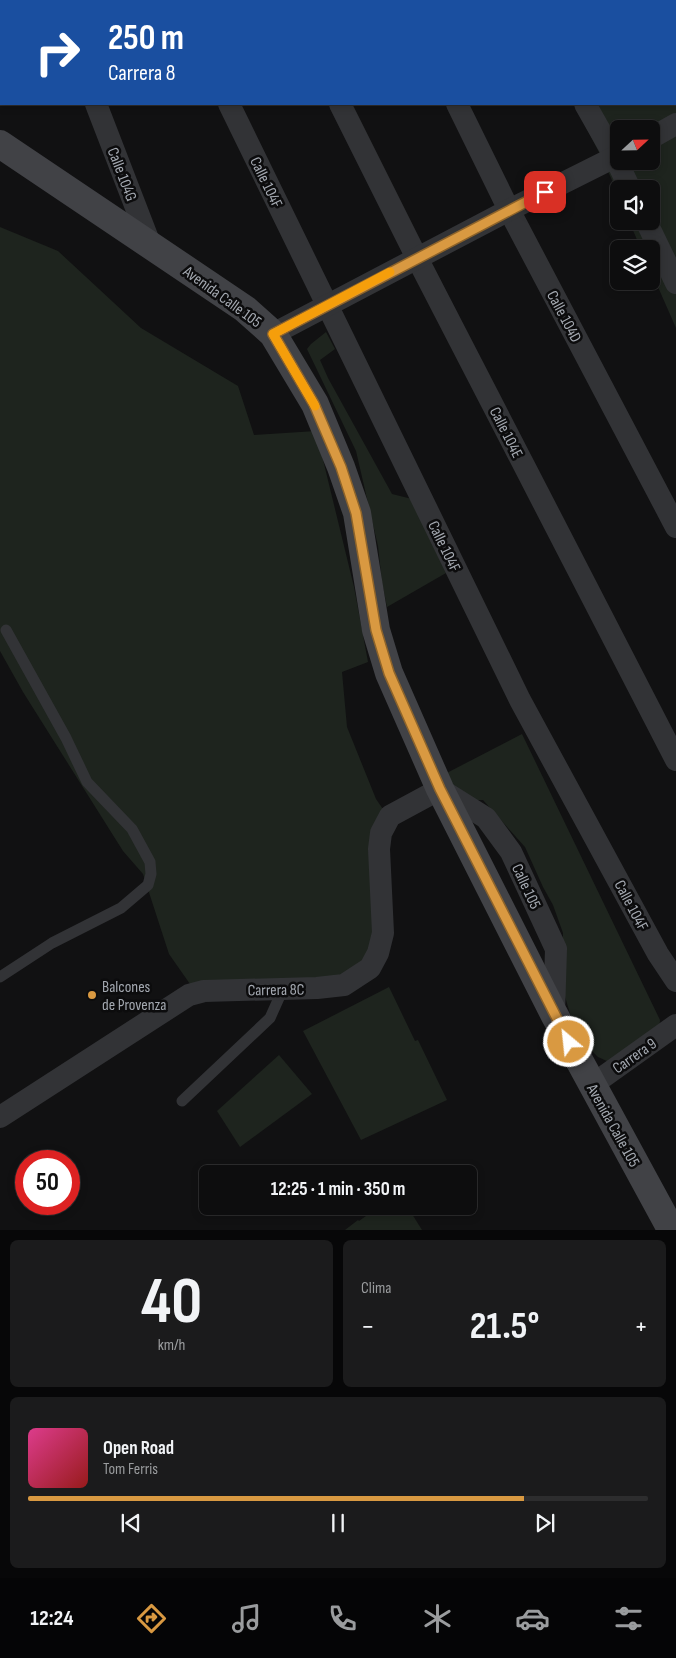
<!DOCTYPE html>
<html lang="es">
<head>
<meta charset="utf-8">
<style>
  :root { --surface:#0d0d0e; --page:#1b1b1c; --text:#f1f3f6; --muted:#9a9c9e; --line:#2d2d2e; --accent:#d99941 }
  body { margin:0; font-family:"Sofia Sans Condensed",sans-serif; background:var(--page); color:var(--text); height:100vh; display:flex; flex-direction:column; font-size:19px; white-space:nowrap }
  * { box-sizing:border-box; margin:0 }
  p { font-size:16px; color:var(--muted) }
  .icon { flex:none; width:28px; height:28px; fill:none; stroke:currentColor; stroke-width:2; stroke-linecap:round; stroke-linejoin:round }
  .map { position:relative; height:1230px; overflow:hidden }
  .details { display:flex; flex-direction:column; gap:10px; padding:10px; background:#070708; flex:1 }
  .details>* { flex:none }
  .banner { position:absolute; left:0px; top:0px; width:676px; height:105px; box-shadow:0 2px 8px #0003,0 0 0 1px var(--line); background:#1a4fa0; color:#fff; overflow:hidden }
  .needle { width:32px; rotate:68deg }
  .fabs { position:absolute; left:610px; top:120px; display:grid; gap:10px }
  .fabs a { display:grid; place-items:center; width:50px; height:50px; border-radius:8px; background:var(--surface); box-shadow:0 2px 8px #0003,0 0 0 1px var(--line); font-size:25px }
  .speed { position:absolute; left:15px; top:1150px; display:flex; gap:10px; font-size:25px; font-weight:700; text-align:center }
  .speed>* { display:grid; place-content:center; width:65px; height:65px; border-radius:50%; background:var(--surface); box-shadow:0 2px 8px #0003,0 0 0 1px var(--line); line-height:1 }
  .speed .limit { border:8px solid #d22; background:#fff; color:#111 }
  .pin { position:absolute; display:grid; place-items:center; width:42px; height:42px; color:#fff; margin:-21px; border-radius:10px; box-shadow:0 2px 8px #0006 }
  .me { position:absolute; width:55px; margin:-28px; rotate:332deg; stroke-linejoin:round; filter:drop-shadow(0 0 4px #0008) }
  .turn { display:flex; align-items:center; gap:18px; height:105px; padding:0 25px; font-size:22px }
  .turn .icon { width:65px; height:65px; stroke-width:2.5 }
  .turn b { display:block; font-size:35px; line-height:42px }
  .big { font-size:38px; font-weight:700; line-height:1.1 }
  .details .card { flex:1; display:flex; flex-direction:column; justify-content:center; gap:8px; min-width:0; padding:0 18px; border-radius:8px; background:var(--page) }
  .details .dial { align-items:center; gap:0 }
  .dial b { font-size:65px; line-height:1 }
  .song { display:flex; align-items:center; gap:15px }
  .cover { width:60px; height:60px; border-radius:8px; background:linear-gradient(135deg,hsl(330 70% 55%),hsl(0 70% 35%)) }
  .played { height:5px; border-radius:2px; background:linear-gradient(90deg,var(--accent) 80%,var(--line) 80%) }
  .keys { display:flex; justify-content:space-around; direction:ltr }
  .heat { display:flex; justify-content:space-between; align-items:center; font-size:28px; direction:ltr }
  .details .tiles { flex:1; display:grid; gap:10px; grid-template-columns:1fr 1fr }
  .card:last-child { grid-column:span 2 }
  .trip { position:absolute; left:199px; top:1165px; width:278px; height:50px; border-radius:8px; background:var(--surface); box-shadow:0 2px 8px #0003,0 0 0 1px var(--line); font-weight:700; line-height:50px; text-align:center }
  .dock { display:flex; height:80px; justify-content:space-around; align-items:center; background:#050506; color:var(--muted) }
  .dock .icon { width:35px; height:35px }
  .dock .selected { color:var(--accent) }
  .dock b { font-size:22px; color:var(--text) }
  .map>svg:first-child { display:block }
</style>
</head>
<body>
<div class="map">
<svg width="676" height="1231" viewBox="0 0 676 1231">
  <rect width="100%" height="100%" fill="#111112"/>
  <g fill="#1e241e" fill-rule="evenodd">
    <path d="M675,67L676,69V328L651,271V249H641L629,221H651V189H619V196L603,160L574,104H675ZM619,129H651V161H619Z"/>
    <path d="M0,227L58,251L141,328L238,386L254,435L316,431L354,587L368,662L342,672L347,727L376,799L387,815L375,955L330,982L190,984L169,954L143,874L123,851L23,692L0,651Z"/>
    <path d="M326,332L335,349L320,360L328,378L392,494L412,499L446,573L387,607L382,582L378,546L356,451L307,349L311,344Z"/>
    <path d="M522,734L660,1020L659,1032L609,1062L598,1057L587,1046L578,1035L571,1017L564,993L562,972L563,933L553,905L543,887L525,847L483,800H470L439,777Z"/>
    <path d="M389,987L415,1041L418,1040L447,1100L361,1140L303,1031Z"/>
    <path d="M279,1055L312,1094L240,1147L217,1111Z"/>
    <path d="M380,1206H407L422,1230H345L358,1220L359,1221Z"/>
  </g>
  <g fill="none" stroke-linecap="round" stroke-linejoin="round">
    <g stroke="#323336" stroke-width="11">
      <path d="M0,977L52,943L121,908L148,885L151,874L150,862L132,829L87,782L66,738L6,630"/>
      <path d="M182,1101L270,1018L283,989"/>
    </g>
    <g stroke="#323336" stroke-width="22">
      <path d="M55,0L56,1"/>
      <path d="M178,0L179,1"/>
      <path d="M406,0V1"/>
      <path d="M527,0L528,1"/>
      <path d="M641,0L642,1"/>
      <path d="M276,1L279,0"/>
      <path d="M675,66L676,68"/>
      <path d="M96,104L150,244"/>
      <path d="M229,104L520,700L658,954L676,981"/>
      <path d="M340,104L417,258L676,760"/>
      <path d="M457,104L509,210L676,527"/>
      <path d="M585,104L615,157L630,189"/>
      <path d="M651,138L676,124"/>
      <path d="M646,221L676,283"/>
      <path d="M273,334L509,210L619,155"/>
      <path d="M592,1085L676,1025"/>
      <path d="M0,1117L189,995L204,991L317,988L344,985L370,968L378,953L383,933L379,849L381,833L390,816L440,789L486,818L511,852L556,949L554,1014"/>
    </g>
    <path stroke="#414246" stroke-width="28" d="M0,144L245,309L273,334L315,404L341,467L357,513L376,630L389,673L440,789L554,1014L672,1231"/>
  </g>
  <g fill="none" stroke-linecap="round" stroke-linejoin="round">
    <defs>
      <path id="route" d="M545,192L273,334L314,404L341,467L356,513L376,630L389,673L440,789L569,1042"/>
    </defs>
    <use href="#route" stroke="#8d632a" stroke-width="12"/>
    <use href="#route" stroke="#d99941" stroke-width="9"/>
    <path stroke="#f59e0b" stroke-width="9" d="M315,406L273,334L390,272"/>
  </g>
  <circle fill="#d99941" stroke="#0c0c0d" stroke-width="2" cx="92" cy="995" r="5"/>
  <g text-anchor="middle" stroke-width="5" stroke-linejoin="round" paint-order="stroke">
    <g font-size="16" fill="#a4a9b1" stroke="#0c0c0d">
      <text transform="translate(123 174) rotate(69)" y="6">Calle 104G</text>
      <text transform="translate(267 182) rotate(64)" y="6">Calle 104F</text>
      <text transform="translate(223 296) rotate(36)" y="6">Avenida Calle 105</text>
      <text transform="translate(565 316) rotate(62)" y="6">Calle 104D</text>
      <text transform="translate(507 432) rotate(63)" y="6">Calle 104E</text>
      <text transform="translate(445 546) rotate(64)" y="6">Calle 104F</text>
      <text transform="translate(527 886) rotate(65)" y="6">Calle 105</text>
      <text transform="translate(632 905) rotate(62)" y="6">Calle 104F</text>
      <text transform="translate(276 989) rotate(-1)" y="6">Carrera 8C</text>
      <text transform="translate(634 1055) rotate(-35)" y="6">Carrera 9</text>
      <text transform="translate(614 1125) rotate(61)" y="6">Avenida Calle 105</text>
    </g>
    <g font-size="16" fill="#a4a9b1" stroke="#0c0c0d" text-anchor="start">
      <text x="102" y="992">Balcones<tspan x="102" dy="18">de Provenza</tspan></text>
    </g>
  </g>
</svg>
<div class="fabs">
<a><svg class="needle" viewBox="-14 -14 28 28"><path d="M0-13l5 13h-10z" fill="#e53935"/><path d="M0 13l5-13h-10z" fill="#9a9c9e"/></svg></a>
<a><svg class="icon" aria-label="sound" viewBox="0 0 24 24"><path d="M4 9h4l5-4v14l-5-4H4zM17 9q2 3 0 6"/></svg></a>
<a><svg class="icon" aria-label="layers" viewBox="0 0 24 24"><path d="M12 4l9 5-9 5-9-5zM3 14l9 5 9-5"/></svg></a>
</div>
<div class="speed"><div class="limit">50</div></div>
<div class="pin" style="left:545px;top:192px;background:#d93025"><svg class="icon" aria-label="arrive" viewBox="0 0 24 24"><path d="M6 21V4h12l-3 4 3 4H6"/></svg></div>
<svg class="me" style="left:569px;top:1042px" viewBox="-20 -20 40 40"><circle r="17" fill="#d99941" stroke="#fff" stroke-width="3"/><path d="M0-11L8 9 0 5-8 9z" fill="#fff"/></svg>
<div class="trip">12:25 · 1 min · 350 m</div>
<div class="banner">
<div class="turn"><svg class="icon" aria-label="right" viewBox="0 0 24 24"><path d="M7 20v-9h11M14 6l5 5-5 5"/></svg><div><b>250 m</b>Carrera 8</div></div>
</div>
</div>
<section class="details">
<div class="tiles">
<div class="card dial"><b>40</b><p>km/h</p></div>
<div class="card"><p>Clima</p>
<div class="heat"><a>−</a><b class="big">21.5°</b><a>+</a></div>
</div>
<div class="card">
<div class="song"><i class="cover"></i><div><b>Open Road</b><p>Tom Ferris</p></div></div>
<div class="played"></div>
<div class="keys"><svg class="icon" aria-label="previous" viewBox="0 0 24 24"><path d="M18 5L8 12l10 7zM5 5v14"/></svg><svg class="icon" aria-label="pause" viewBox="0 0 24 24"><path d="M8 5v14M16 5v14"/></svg><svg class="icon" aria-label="next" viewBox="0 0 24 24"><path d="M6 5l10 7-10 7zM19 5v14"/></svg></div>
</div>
</div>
</section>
<nav class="dock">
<b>12:24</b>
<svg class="icon selected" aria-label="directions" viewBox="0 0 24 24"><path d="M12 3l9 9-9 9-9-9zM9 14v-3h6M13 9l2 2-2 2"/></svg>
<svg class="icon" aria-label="music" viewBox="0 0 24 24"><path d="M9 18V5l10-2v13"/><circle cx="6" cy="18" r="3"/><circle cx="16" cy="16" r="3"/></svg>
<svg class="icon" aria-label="phone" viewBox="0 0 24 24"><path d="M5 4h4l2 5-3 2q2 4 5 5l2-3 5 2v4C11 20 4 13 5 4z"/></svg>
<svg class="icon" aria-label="climate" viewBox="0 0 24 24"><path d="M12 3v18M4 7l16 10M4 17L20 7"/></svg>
<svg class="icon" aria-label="car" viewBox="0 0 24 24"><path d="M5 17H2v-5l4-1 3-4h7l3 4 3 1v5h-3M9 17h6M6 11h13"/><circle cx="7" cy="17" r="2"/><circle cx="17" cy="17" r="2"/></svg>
<svg class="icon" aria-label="filters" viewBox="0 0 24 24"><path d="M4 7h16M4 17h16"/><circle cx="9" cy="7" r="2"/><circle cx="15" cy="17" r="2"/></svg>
</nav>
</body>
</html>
